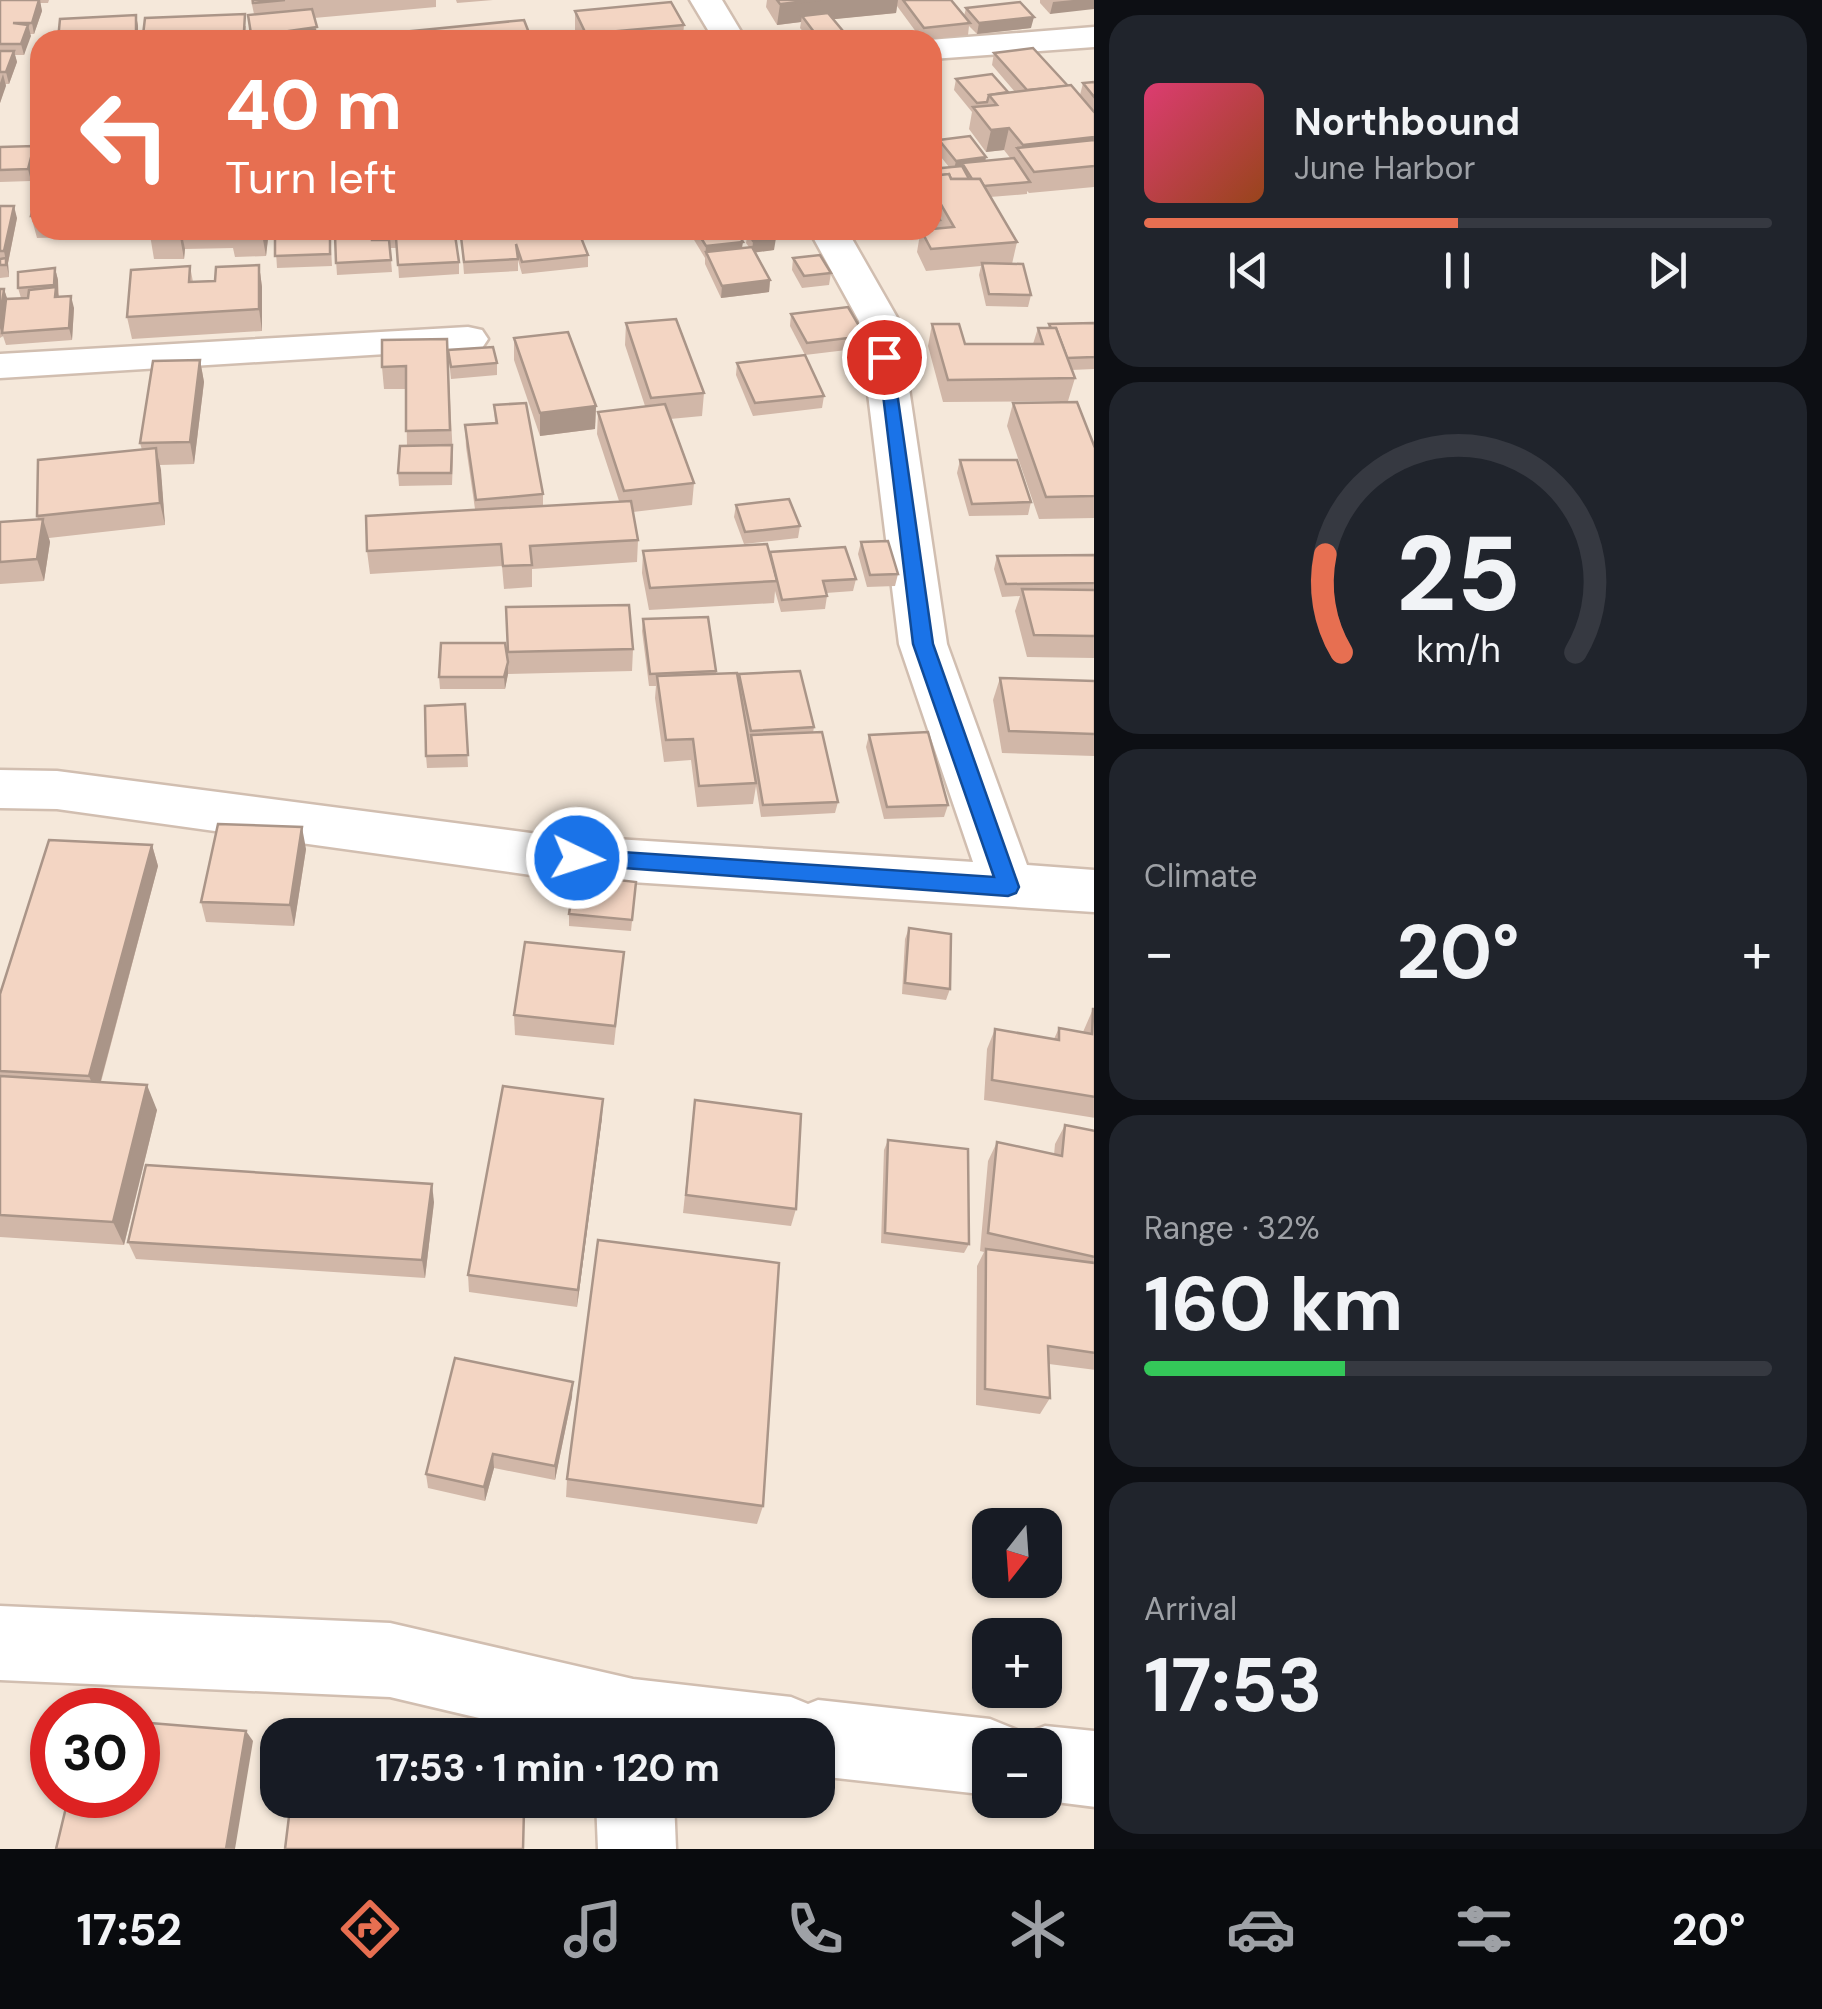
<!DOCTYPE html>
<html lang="en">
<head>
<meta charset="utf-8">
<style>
  :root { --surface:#171b24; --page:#20242c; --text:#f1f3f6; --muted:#9ea1a6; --line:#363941; --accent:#e76f51 }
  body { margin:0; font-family:"DM Sans",sans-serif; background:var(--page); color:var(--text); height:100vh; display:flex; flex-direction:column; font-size:38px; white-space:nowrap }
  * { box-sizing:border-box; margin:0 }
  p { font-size:32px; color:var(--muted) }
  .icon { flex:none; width:55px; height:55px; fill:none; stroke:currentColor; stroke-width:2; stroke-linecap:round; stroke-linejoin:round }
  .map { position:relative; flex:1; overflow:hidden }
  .panel { display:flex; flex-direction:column; gap:15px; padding:15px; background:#0d0f14; width:728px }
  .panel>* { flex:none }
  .banner { position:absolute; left:30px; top:30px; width:912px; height:210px; border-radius:30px; box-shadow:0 2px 8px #0004; background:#e76f51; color:#fff; overflow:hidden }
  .needle { width:65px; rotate:197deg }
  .buttons { position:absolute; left:972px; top:1508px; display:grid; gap:20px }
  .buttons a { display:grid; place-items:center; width:90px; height:90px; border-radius:20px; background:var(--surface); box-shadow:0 2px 8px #0004; font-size:50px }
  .speed { position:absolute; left:30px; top:1688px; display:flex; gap:20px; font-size:50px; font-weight:700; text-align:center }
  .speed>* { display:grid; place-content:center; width:130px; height:130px; border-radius:50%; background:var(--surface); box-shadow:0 2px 8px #0004; line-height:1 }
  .speed .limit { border:15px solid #d22; background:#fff; color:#111 }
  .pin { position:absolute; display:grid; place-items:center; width:85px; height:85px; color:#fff; margin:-42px; border:5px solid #fff; border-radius:50%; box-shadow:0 2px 10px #0007 }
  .me { position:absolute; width:110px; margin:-55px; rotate:94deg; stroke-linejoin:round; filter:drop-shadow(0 0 8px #0008) }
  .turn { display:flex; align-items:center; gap:35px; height:210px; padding:0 30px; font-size:45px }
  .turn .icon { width:130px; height:130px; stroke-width:2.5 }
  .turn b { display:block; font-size:70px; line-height:85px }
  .big { font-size:75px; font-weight:700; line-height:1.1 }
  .panel .widget { flex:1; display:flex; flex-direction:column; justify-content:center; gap:15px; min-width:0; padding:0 35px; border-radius:30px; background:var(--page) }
  .panel .dial { align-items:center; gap:0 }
  .dial svg { height:260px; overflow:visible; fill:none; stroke:var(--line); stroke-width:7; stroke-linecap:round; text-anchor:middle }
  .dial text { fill:var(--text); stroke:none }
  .song { display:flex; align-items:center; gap:30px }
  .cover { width:120px; height:120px; border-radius:15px; background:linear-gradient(135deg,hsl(340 70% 55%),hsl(20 70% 35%)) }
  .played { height:10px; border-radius:5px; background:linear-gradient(90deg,var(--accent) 50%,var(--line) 50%) }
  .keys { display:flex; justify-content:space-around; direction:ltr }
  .heat { display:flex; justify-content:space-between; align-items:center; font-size:55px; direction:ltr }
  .charge { height:15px; border-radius:8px; background:linear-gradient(90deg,#34c759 32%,var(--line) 0) }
  .trip { position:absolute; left:260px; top:1718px; width:575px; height:100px; border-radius:30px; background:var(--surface); box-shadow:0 2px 8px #0004; font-weight:700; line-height:100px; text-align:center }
  .dock { display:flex; height:160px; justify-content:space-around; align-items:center; background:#090b0e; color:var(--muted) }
  .dock .icon { width:70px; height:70px }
  .dock .current { color:var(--accent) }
  .dock b { font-size:45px; color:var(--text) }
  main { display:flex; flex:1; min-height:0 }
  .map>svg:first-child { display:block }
</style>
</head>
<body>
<main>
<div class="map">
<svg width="1095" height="1849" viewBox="0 0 1095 1849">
  <rect width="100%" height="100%" fill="#fdf6ec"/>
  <path fill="#f5e8da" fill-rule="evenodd" d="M0,0H1094V1849H0ZM40,40H932V230H40ZM990,1525H1045V1580H990ZM990,1635H1045V1690H990ZM52,1710H138V1795H52ZM278,1735H818V1800H278ZM990,1745H1045V1800H990Z"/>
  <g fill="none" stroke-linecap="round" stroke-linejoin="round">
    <defs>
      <g id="minor">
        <path d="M690,0H722L746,40H714Z"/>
        <path d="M1095,27V47L932,59V40H929Z"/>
        <path d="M809,230H847L899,321L947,644L1027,865L1095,870V912L538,876L57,809L0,808V770L57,771L538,834L973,862L899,644L859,321Z"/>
        <path d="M468,327L482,330L488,339L482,348L0,378V354Z"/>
        <path d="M0,1606L390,1623L633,1679L791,1697L808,1704L818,1700L990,1719L1017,1730L1020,1736L1045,1726L1095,1731V1807L1040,1800H1045V1745H990V1795L818,1776V1735H551L390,1697L0,1680Z"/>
        <path d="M596,1800H674L676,1849H598Z"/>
      </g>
    </defs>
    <use href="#minor" stroke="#d1beb0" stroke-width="5"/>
    <use href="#minor" fill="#fff" fill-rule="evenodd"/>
  </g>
  <g fill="#d1b7a8">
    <path d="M0,0H49L48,3H40L42,11L34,34H30L24,55H15L17,62L9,84H6L0,103Z"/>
    <path d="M251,0H436V7L314,18L318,39L254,14Z"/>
    <path d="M456,0H493L457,3Z"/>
    <path d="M767,0H951L964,16L966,8L1031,28L977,34L969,26L968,35L922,40L897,6L896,13L833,19L847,40H810L800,28L801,22L777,25L766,7Z"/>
    <path d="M1040,0H1095L1050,14L1040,3Z"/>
    <path d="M575,11L684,25L683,36L690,40H579L575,32Z"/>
    <path d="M136,15L138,26V40H58Z"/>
    <path d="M246,26L245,40H144L143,35Z"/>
    <path d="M994,53L1068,86L1080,95L1083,83L1095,82V187L1029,193L1027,191V194L990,197L1017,242L1012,264L1031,295L1028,307L986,306L979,275L981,266L926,271L917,252L920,234H914L912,230H932V169L949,167L937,152L939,140L986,161L1011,159L1004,150L986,152L969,129L972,112L954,90L956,79L1008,92H1015L992,65Z"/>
    <path d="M34,146L37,158L31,181L0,182V147Z"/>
    <path d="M40,194V230H269L266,256L235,257L233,248L185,249L184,259H154L150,235L37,238L31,216Z"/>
    <path d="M0,206L17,218L8,263L9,277L0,278Z"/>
    <path d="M272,230H330L332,266L277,268L275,236L273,237Z"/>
    <path d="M334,230H434V236L459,262V274L399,278L397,248H390L392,272L337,275Z"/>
    <path d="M513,230H578L588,255V267L522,274L518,260V271L464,274L461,237L515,234Z"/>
    <path d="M688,230H742V248L749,247L746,243L748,231L774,250L756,252L770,280L769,292L721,298L705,264V258Z"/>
    <path d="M793,258L831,273L829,285L802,288L792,270Z"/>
    <path d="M259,265L262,287V331L132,339L127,317L190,266L193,282L215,281Z"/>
    <path d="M55,268L58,280L59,297L74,308L72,340L6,345L3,336L0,338V289H4L7,299L21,298L18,288Z"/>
    <path d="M791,314L865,336L863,348L805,355L790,326Z"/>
    <path d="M626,323L704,393L702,416L670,419L694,483L692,505L633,512L638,540L637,562L532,569V587L504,589L502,566L370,574L367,551L475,509L466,447L465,425L495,423L494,405L543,494V506L619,501L597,434L598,412L645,406L625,345Z"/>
    <path d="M1095,323V369L1071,370L1075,378L1068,401L943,402L928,346L932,324L965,344H1033L1038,328H1048L1049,324Z"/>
    <path d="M514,338L596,406L595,429L540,436L514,360Z"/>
    <path d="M447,339L453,458L452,485L399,486L398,473L407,446L406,389H384L382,367Z"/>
    <path d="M448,350L497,363V375L451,379Z"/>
    <path d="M200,360L204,382L194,464L160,465L165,525L49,538L50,542L44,581L0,584V522L38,520L37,516L142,450L140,443Z"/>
    <path d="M737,363L824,396L822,408L753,416L736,375Z"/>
    <path d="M1013,403L1095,448V518L1039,519L1007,426Z"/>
    <path d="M960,460L1031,502L1028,515L969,516L957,473Z"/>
    <path d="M736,505L800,526L798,538L744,544L734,517Z"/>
    <path d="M861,542L898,574L895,586L867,587L858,554Z"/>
    <path d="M643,551L769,553L856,579L853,591L826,593L827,596L825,609L781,612L775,591L774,603L649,610L642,573Z"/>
    <path d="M1095,555V658L1027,657L1015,611L1020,596L1002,597L994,569L997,556Z"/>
    <path d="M506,607L633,649L632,671L508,674L505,689H440L439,677L508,662Z"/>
    <path d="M643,619L716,671V674L738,679L739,674L814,727L813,733L838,802L835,813L761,817L756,786L753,804L697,807L691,760L664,762L655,698L656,686H649L642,631Z"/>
    <path d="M1000,678L1095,681V756L1002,753L993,700Z"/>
    <path d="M465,704L468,767L427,768L426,756Z"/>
    <path d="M869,735L948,805L944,817L884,819L866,747Z"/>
    <path d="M152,845L158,866L101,1082L157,1110L124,1245L0,1237V994Z"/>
    <path d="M306,849L294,926L206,922L201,902Z"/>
    <path d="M636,882L631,931L569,926V914Z"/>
    <path d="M909,928L950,989L946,1000L902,994L905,939Z"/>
    <path d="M622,972L614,1045L515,1035L514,1015Z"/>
    <path d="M1093,1009H1095V1118L984,1100L987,1049L995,1029L1054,1039L1059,1028L1083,1032Z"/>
    <path d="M695,1100L796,1209L791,1226L683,1213Z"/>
    <path d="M602,1118L577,1307L469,1292L468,1275Z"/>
    <path d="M1065,1125L1095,1131V1370L1049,1364L1050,1398L1040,1414L976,1405L977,1266L984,1252L980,1251L988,1161L997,1142L1054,1155L1055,1144Z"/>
    <path d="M888,1140L969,1244L964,1253L881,1243L884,1150Z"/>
    <path d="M434,1202L425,1278L136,1259L128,1242Z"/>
    <path d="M572,1397L555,1480L494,1468L485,1501L428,1488L426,1474Z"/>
    <path d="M567,1479L763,1506L757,1524L566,1497Z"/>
  </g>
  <g fill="#aa9588">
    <path d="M40,0L42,11L34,34L32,23Z"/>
    <path d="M820,0H898L896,13L806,22L802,16L801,22L777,25L780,4Z"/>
    <path d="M1073,0H1095V9L1050,14L1053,2Z"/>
    <path d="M136,15L138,26V40H136Z"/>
    <path d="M1034,17L1031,28L977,34L979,23Z"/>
    <path d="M28,25L31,36L24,55L21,44Z"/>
    <path d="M14,51L17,62L9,84L6,72Z"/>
    <path d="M3,74L6,86L0,103V83Z"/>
    <path d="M1009,128L1004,150L986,152L991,130Z"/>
    <path d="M1095,137V157L1021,153L1023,145Z"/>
    <path d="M34,146L37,158L31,181L28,169Z"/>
    <path d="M986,157L984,169L962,163L961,172L953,173L956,161Z"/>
    <path d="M14,206L17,218L8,263L9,277L4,251Z"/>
    <path d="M181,230L185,249L184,259L180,237Z"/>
    <path d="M263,230H269L266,256L262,234Z"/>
    <path d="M776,238L774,250L752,253L753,241Z"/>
    <path d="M743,242L741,254L706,252L705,258L706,246Z"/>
    <path d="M259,265L262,287V331L259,309Z"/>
    <path d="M55,268L58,280V293L59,299L55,297Z"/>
    <path d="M770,280L769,292L721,298L722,286Z"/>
    <path d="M4,289L8,301L2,333L3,338L0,328V320Z"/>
    <path d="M71,296L74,308L72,340L69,328Z"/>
    <path d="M200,360L204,382L194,464L190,442Z"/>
    <path d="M596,406L595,429L540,436V413Z"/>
    <path d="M156,448L161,470L165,525L160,503Z"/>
    <path d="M43,519L50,542L44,581L37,559Z"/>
    <path d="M508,662V674L505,689L504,677Z"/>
    <path d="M302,827L306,849L294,926L290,905Z"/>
    <path d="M152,845L158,866L97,1095L89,1076Z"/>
    <path d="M147,1085L157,1110L124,1245L113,1222Z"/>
    <path d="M603,1099L602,1118L577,1307L578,1290Z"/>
    <path d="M432,1184L434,1202L425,1278L422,1260Z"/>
    <path d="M573,1382L572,1397L555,1480V1466Z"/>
    <path d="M493,1454L494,1468L485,1501L484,1487Z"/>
    <path d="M246,1731L253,1741L235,1849H226Z"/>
  </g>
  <g fill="#f3d5c3" stroke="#aa9588" stroke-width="2.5">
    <path d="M0,0H39L32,23H13L28,25L21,44H0Z"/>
    <path d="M253,0H285L253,3Z"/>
    <path d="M777,0H820L780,4Z"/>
    <path d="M903,0H951L970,23L924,28Z"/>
    <path d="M671,2L684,25L586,34L575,11Z"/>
    <path d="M1020,2L1034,17L979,23L966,8Z"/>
    <path d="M312,9L317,27L282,32L315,30L317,40H252L248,15Z"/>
    <path d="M828,13L848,37L820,40L802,16Z"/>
    <path d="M245,14L244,31L143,35L145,18Z"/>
    <path d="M136,15V35L58,40L60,19Z"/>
    <path d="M524,20L531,38L506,40H383L381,34Z"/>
    <path d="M688,36L690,40H647Z"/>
    <path d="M1033,48L1068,86L1027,90L994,53Z"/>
    <path d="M0,51H14L6,72H0Z"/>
    <path d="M992,74L1008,92L989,95L987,102L977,103L956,79Z"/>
    <path d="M1095,82V98L1083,83Z"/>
    <path d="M1071,85L1095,113V137L1023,145L1009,128L991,130L973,107L997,105L989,95Z"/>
    <path d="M970,136L986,157L956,161L939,140Z"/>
    <path d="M1095,140V166L1034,172L1017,148Z"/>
    <path d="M34,146L28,169L0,170V147Z"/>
    <path d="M1014,158L1030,182L984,186L980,179H972L962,163Z"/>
    <path d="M962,166L969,179H951L949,174L933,176L932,174V169Z"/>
    <path d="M949,174L951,179H980L1017,242L931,249L921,230L954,227L932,189V176Z"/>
    <path d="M36,194H40V216H31Z"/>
    <path d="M0,206H14L4,251H0Z"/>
    <path d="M932,207H933L940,220L932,221Z"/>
    <path d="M151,230H181L180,237H149Z"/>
    <path d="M232,230H263L262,234L231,235Z"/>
    <path d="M275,230H330V254L275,256Z"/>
    <path d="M517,230H578L588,255L522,262L516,244L518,259L464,262L461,237L519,234Z"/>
    <path d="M696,230H736L743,242L706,246Z"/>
    <path d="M754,230H771L776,238L753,241L748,231Z"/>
    <path d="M372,233V240H389L391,260L336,263L335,235Z"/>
    <path d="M455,235L459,262L398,265L396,238Z"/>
    <path d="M752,247L770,280L722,286L706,252Z"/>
    <path d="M820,255L831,273L804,276L793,258Z"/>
    <path d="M6,258V265H0V259Z"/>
    <path d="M982,263L1023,264L1031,295L989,294Z"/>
    <path d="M259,265V309L127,317L131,270L190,266L189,282L215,281L216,267Z"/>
    <path d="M55,268L54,285L18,288V272Z"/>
    <path d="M56,287L55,297L71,296L69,328L2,333L6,299L28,298L29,290Z"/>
    <path d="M0,289H4L0,320Z"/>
    <path d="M848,307L865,336L807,343L791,314Z"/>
    <path d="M676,319L704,393L651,398L626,323Z"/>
    <path d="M1095,323V357L1067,358L1056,328H1051L1049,324Z"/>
    <path d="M932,324H959L965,344H1043L1038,328H1056L1075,378L948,380Z"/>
    <path d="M568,332L596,406L540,413L514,338Z"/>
    <path d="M447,339L450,430L406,431V366L382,367V340Z"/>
    <path d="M493,347L497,363L451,367L448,350Z"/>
    <path d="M805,355L824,396L755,403L737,363Z"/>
    <path d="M200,360L190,442L140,443L153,361Z"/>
    <path d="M1077,402L1095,448V496L1046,497L1013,403Z"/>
    <path d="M526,403L543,494L476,500L465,425L497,423L494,405Z"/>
    <path d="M665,404L694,483L624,491L598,412Z"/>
    <path d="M452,445L451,473H398L400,446Z"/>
    <path d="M156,448L160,503L37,516L38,460Z"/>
    <path d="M960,460H1017L1031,502L972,504Z"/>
    <path d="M789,499L800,526L745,532L736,505Z"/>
    <path d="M631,501L638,540L530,546L532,565L503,566L501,544L367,551L366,516Z"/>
    <path d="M43,519L37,559L0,562V522Z"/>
    <path d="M888,541L898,574L870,575L861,542Z"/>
    <path d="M767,544L777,581L650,588L643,551Z"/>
    <path d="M845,547L856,579L823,581L827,596L782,600L770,552Z"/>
    <path d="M1095,555V583L1006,584L997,556Z"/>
    <path d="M1022,589L1095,590V636L1034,635Z"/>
    <path d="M629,605L633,649L508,652L506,607Z"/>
    <path d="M708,617L716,671L650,674L643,619Z"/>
    <path d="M441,643H505L508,662L504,677H439Z"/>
    <path d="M800,671L814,727L751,731L739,674Z"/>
    <path d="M737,673L756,783L699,786L693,739L666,740L657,676Z"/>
    <path d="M1000,678L1095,681V734L1009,731Z"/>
    <path d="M465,704L468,755L426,756L425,706Z"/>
    <path d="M822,732L838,802L763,805L751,735Z"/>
    <path d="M928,732L948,805L887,807L869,735Z"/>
    <path d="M218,824L302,827L290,905L201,902Z"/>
    <path d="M49,840L152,845L89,1076L0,1071V994Z"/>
    <path d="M575,875L636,882L632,920L569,914Z"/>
    <path d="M909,928L951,934L950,989L905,983Z"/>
    <path d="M525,942L624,952L615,1026L514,1015Z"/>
    <path d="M1093,1009H1095V1097L992,1080L995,1029L1059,1040V1028L1092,1034Z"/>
    <path d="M0,1076L147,1085L113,1222L0,1215Z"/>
    <path d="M503,1086L603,1099L578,1290L468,1275Z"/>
    <path d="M695,1100L801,1114L796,1209L686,1195Z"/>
    <path d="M1065,1125L1095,1131V1257L988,1233L997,1142L1062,1156Z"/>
    <path d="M888,1140L968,1149L969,1244L885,1233Z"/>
    <path d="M146,1165L432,1184L422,1260L128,1242Z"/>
    <path d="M598,1240L779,1263L763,1506L567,1479Z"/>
    <path d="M986,1249L1095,1263V1353L1048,1346L1050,1398L985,1389Z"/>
    <path d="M455,1358L573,1382L555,1466L493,1454L484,1487L426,1474Z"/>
    <path d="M138,1722L246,1731L226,1849H56L69,1795H138Z"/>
    <path d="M291,1800H398L397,1807L524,1810L523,1849H285Z"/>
  </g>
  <path fill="#1a73e8" stroke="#114b97" stroke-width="2.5" d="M878,353L892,357L933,644L1019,887L1016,893L1008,896L569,864L566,858L569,852L577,849L994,877L913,644Z"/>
</svg>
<div class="buttons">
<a><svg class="needle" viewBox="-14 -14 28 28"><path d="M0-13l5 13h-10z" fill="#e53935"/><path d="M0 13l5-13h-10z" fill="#9ea1a6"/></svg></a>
<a>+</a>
<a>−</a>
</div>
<div class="speed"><div class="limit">30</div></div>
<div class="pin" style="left:884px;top:357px;background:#d93025"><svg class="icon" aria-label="arrive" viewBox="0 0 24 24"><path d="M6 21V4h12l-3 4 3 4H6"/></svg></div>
<svg class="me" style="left:577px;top:858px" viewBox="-20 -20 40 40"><circle r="17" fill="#1a73e8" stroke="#fff" stroke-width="3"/><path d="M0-11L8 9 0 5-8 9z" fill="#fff"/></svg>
<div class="trip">17:53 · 1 min · 120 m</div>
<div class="banner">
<div class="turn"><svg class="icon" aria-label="left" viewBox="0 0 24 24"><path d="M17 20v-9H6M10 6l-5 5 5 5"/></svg><div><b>40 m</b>Turn left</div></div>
</div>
</div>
<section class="panel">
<div class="widget">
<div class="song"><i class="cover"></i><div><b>Northbound</b><p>June Harbor</p></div></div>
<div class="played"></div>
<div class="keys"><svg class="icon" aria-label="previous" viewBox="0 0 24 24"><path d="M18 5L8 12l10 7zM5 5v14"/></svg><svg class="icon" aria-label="pause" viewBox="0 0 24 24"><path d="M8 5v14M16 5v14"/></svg><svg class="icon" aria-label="next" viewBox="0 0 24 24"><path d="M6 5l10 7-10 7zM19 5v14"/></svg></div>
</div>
<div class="widget dial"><svg viewBox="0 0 100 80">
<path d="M14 69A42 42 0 1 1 86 69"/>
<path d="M14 69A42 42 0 0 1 9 39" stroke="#e76f51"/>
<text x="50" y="56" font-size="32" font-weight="700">25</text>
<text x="50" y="72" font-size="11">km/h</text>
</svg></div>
<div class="widget"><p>Climate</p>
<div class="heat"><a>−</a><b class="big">20°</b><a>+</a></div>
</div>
<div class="widget"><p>Range · 32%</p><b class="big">160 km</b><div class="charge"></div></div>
<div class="widget"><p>Arrival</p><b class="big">17:53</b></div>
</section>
</main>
<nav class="dock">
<b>17:52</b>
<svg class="icon current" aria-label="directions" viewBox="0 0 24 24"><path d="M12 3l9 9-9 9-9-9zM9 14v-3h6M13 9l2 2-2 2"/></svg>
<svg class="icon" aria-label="music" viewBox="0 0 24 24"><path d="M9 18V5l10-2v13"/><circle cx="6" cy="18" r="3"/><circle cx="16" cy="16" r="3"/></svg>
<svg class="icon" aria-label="phone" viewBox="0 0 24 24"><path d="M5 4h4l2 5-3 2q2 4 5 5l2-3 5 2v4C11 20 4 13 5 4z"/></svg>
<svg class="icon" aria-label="climate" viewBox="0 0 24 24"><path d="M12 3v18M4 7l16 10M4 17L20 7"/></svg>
<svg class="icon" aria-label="car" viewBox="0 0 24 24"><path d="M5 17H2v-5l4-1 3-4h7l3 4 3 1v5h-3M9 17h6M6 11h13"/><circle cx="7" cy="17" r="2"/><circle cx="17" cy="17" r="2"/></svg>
<svg class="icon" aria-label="filters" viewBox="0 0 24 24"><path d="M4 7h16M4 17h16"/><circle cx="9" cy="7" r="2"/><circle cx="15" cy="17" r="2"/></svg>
<b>20°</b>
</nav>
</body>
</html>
